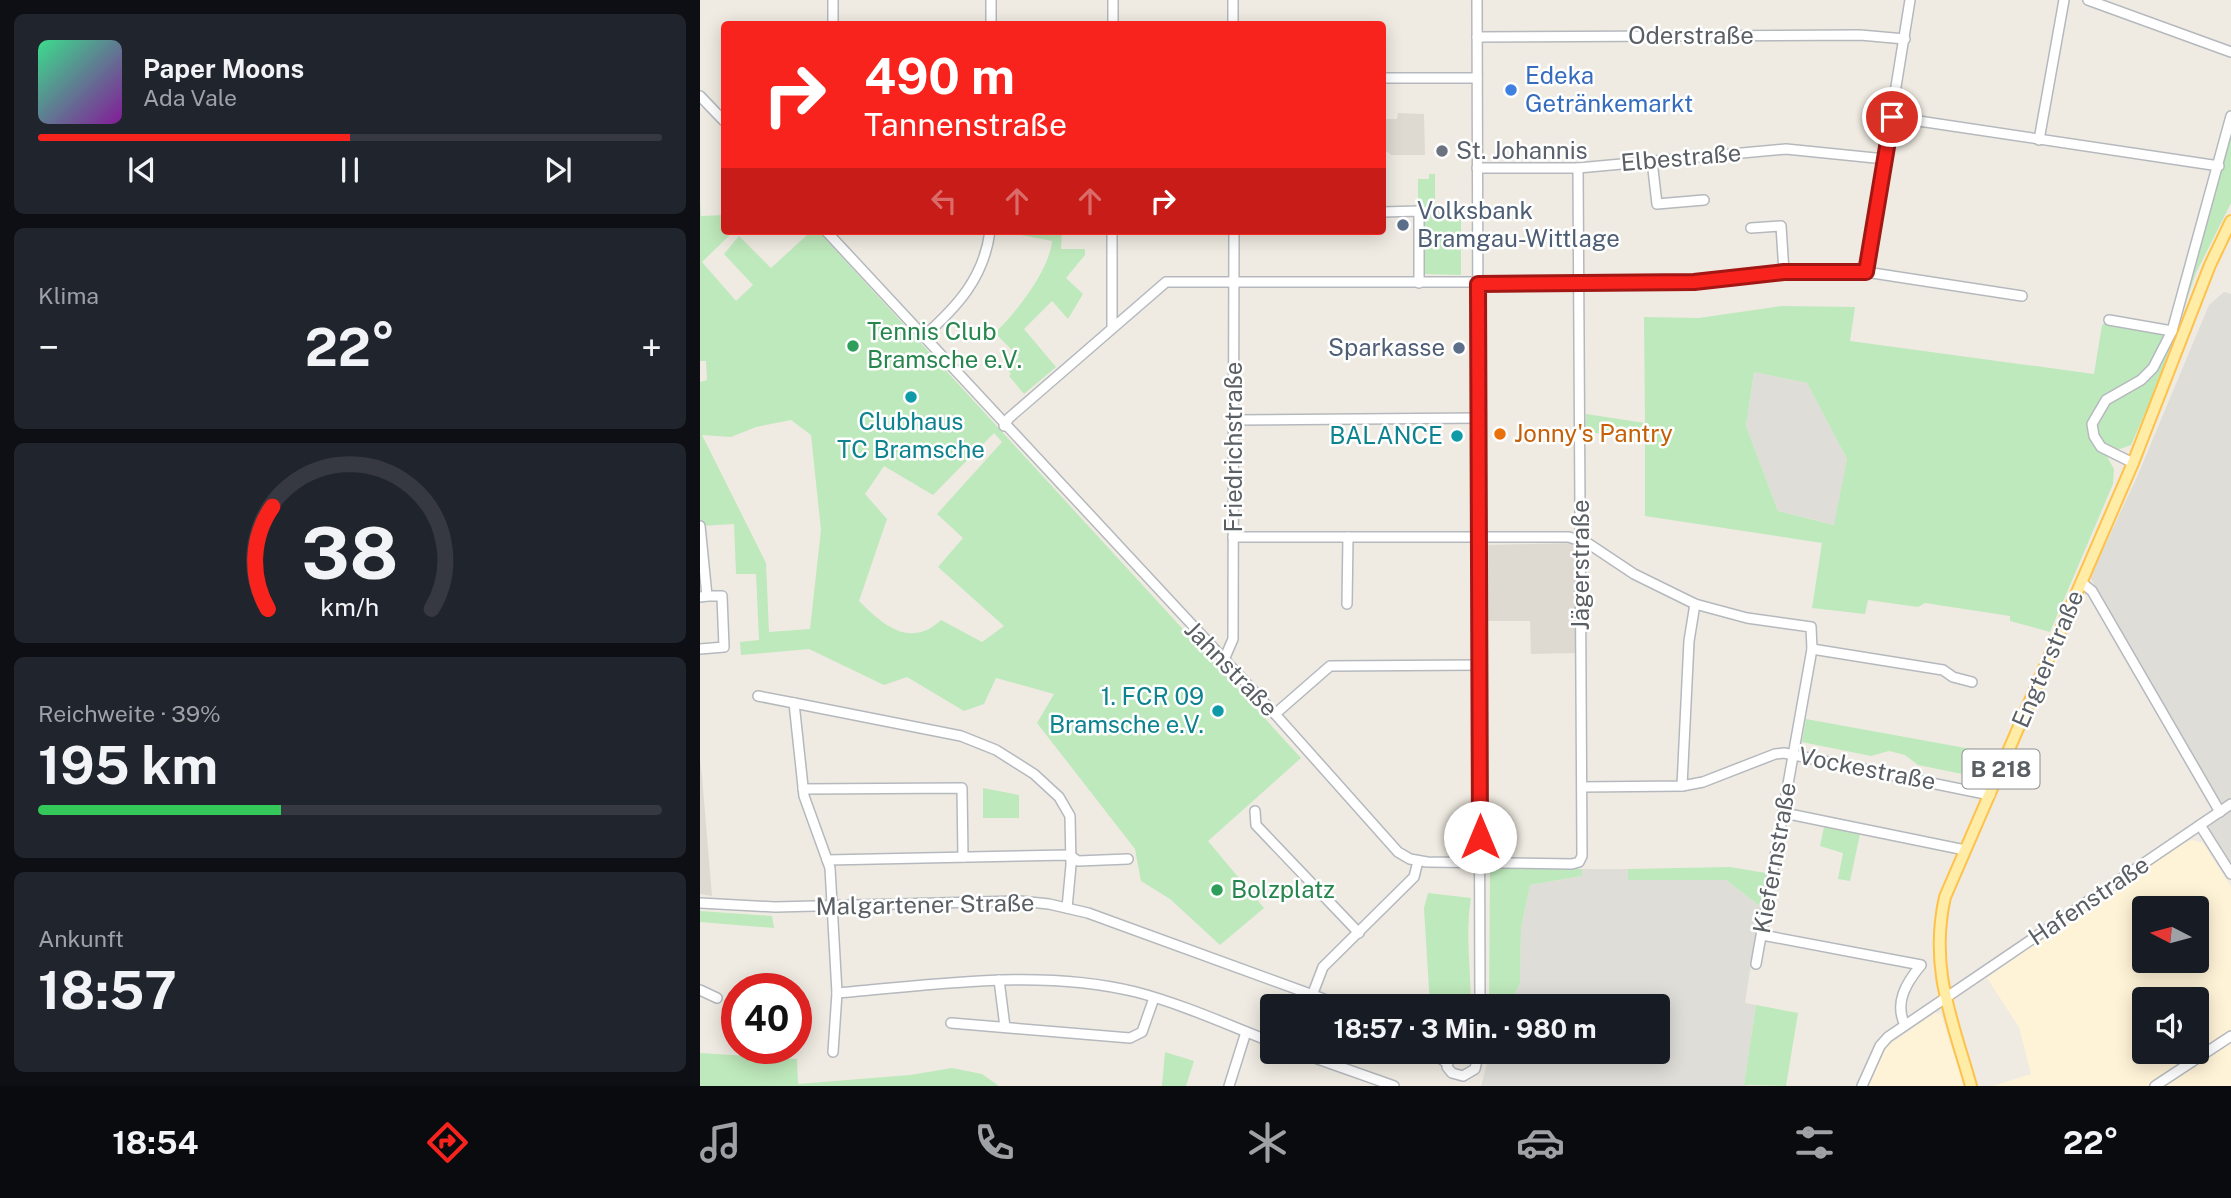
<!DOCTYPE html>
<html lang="de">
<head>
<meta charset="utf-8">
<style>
  :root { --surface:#171b24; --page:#20242c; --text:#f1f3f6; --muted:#9ea1a6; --line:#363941; --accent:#f9231e }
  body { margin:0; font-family:"Public Sans",sans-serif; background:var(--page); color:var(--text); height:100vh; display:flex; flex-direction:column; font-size:26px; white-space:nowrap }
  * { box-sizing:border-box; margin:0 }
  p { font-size:23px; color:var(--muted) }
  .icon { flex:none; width:38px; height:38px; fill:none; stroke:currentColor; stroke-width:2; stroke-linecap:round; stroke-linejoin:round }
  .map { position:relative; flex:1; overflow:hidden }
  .details { display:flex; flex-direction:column; gap:14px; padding:14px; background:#0d0f14; width:700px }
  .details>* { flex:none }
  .top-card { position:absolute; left:21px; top:21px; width:665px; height:214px; border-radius:7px; box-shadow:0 4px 18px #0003; background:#f9231e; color:#fff; overflow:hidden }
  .needle { width:46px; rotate:276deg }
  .buttons { position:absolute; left:1432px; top:896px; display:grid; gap:14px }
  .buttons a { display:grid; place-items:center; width:77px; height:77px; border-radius:7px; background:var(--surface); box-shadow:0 4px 18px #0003; font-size:35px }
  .speed { position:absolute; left:21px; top:973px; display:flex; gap:14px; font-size:35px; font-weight:700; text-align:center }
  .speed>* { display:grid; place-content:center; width:91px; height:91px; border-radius:50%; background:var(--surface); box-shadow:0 4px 18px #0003; line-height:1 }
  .speed .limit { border:10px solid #d22; background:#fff; color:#111 }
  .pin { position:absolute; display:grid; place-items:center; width:60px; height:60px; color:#fff; margin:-30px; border:4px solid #fff; border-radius:50%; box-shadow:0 2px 7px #0007 }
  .me { position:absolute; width:77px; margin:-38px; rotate:0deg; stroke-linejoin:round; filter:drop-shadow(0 0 5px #0008) }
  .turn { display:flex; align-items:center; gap:24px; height:147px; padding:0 28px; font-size:32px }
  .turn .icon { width:91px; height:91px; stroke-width:2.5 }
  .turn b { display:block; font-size:49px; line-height:60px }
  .lanes { display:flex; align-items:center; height:66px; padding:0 28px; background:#0003; justify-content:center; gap:35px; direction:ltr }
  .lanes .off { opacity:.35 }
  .big { font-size:52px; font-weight:700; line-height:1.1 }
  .details .card { flex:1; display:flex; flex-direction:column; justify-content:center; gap:10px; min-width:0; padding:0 24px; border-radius:10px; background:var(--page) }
  .details .dial { align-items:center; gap:0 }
  .dial svg { height:182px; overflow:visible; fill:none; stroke:var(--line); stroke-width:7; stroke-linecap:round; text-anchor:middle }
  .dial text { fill:var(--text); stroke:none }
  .song { display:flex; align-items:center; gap:21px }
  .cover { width:84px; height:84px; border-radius:10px; background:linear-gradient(135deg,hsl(150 70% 55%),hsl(290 70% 35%)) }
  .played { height:7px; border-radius:4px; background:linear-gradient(90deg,var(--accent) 50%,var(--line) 50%) }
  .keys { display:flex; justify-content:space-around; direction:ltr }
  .heat { display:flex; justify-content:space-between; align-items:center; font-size:38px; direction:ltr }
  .charge { height:10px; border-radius:5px; background:linear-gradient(90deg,#34c759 39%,var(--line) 0) }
  .trip { position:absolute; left:560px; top:994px; width:410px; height:70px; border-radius:7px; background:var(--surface); box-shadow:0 4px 18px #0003; font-weight:700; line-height:70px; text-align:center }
  .tabs { display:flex; height:112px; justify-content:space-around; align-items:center; background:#090b0e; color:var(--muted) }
  .tabs .icon { width:49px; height:49px }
  .tabs .on { color:var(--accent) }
  .tabs b { font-size:32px; color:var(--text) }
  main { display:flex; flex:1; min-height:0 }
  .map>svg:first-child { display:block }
</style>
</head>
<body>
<main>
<section class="details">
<div class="card">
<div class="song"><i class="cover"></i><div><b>Paper Moons</b><p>Ada Vale</p></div></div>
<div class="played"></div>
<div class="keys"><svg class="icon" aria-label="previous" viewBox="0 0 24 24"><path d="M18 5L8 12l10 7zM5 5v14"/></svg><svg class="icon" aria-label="pause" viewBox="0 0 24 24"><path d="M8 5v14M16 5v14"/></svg><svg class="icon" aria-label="next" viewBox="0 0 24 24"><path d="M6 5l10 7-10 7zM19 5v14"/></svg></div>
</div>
<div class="card"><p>Klima</p>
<div class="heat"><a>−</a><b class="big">22°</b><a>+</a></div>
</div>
<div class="card dial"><svg viewBox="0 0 100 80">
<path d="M14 69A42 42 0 1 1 86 69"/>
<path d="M14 69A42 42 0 0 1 16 24" stroke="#f9231e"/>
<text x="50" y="56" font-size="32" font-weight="700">38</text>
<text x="50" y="72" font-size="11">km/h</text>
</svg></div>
<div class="card"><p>Reichweite · 39%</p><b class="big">195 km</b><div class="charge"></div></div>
<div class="card"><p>Ankunft</p><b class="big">18:57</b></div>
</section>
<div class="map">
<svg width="1531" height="1086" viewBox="0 0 1531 1086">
  <rect width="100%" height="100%" fill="#efebe2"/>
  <g fill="#fff3d7" fill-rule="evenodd">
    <path d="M1492,840L1503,843L1531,887V1086H1293L1331,1074L1319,1027L1287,978L1477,846ZM1444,908H1496V961H1444ZM1444,999H1496V1052H1444Z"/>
    <path d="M1235,1013L1241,1014L1264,1086H1169L1186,1047Z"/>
  </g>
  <g fill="#dfddd7">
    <path d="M1524,292L1531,294V804L1520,812L1390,577L1437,477L1509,305Z"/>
    <path d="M1054,372L1107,383L1147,459L1135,525L1078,511L1046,426Z"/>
    <path d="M1531,806V867L1508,832L1511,820Z"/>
    <path d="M882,869H928L929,880H1026L1060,906L1045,1003L1056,1005L1044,1085L1052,1086H781L787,1064L808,1055V1052H957V1006H809L820,984L821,928L830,885L882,876Z"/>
  </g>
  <g fill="#dedad1">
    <path d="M698,113L724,114L725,155H691L685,150L684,119H697Z"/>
    <path d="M874,543L876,653L831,654L830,621H787L786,545Z"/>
    <path d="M0,760L2,776L12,896L0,894Z"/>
  </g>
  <g fill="#bee9bc" fill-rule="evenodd">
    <path d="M1531,126V203L1496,273L1456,389L1431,445L1420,449L1402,448L1414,469L1413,484L1350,632L1310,621V616L1225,603L1218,607L1168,600L1165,614L1112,608L1122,543L945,516V437L885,432L886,414L945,423L944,317L999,318L1082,306L1155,307L1150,341L1394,374L1402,325L1409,320L1472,331ZM1054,372L1107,383L1147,459L1134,525L1078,511L1046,426Z"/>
    <path d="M729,174H735V208H718V179H729Z"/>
    <path d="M0,202L1,216L24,215V231L31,234L2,262L36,301L53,285L24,254L39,236L71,268L107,235L105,231H118L601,758L508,841L564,908L520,945L470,899L441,881L435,849L337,723L354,694L296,678L284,704L264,711L207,677L184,685L109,649L41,655L40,642L59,640L56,574H36L34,524L0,526V382L7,380L6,361H0ZM91,420L111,435L121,530L110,629L69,632L66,563L2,435L31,437L56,427ZM294,433L302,442L237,514L263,538L238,567L304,626L282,642L241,620C210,649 183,625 159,601L187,519L165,494L184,466L233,495Z"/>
    <path d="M761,213V275L723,274L724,214Z"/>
    <path d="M300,231H362L361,249H385V255L366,278L383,294L368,319L352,301L324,329L356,367L324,394L309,376L311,374L307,369L319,357L295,333C316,313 350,269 352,241Z"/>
    <path d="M1106,719L1293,753L1282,778L1218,765L1205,755L1189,751L1171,756L1102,742Z"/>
    <path d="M283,788L319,795V818H283Z"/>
    <path d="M1124,827L1160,834L1150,881L1138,879L1143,853L1120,846Z"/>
    <path d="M1030,867L1066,873L1060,906L1026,880H928V869Z"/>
    <path d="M790,868L882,869V876L830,885L821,928L820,984L809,1006H789Z"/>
    <path d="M728,893L771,898C765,933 771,970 771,1006H730L724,908Z"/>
    <path d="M0,911L72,916L74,928L0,922Z"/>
    <path d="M1056,1005L1098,1013L1086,1086L1044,1085Z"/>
    <path d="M465,1052L494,1061L486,1086H462Z"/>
    <path d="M0,1053L97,1059L98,1084L210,1075L252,1068L282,1074L299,1086H0Z"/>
  </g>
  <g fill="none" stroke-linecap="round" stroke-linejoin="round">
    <defs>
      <g id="minor">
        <path d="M291,0V24"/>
        <path d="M533,0V24"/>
        <path d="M777,0L780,1006"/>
        <path d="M1388,0L1531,52"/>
        <path d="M133,24V0"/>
        <path d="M413,24V0"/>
        <path d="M777,37L1160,35L1205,39"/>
        <path d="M682,78H777"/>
        <path d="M0,96L24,121"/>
        <path d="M1192,117L1519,166"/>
        <path d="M1339,140L1364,0"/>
        <path d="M952,161L957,204L1004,200"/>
        <path d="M777,168H878L1086,149L1185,159"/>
        <path d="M682,212L719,211V283"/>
        <path d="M1051,228L1081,226L1084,272"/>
        <path d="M126,231L575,714L698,852L710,859L727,862L872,864L879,862L882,856L878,168"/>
        <path d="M1166,272L1210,0"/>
        <path d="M1409,320L1472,331"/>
        <path d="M412,325V231"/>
        <path d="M223,337C257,307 284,278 290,231"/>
        <path d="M534,420L779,418"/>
        <path d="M304,426L309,418L466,282H994L1084,272H1166L1322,296"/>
        <path d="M1433,463L1401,447L1394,436L1392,424L1406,400L1441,380L1453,368L1472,331L1531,116"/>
        <path d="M0,526L7,596L0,597"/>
        <path d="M533,537H869L889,544L934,574L995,604L1047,618L1111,627L1112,649L1056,964"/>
        <path d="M1381,582L1392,591L1520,812"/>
        <path d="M647,604L648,537"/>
        <path d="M0,649L24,647L22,596H7"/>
        <path d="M1112,649L1243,670L1253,677L1272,682"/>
        <path d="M523,662L533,639L534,231"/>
        <path d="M58,696L94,703L104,796L130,868L137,993L133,1052"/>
        <path d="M94,703L261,736L296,750L334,774L359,797L370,816L371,865L367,908"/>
        <path d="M575,714L630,666L779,665"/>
        <path d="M982,786L989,641L995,604"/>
        <path d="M882,787L982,786L1003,782L1075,754L1084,753L1290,795"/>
        <path d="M103,789L262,788L263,857"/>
        <path d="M555,811L556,825L659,933"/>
        <path d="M1084,813L1265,850"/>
        <path d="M1500,825L1531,874"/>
        <path d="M127,860L369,855L378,861L428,859"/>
        <path d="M0,903L75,907L320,901L349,904L388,913L643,1006"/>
        <path d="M1062,935L1221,965C1206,983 1194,1003 1205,1025"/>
        <path d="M299,980L305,1027"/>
        <path d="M0,990L17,998"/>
        <path d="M137,993C235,985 339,968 436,992C482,1004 528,1025 572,1042"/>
        <path d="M608,1006L623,967L714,877L718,861"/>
        <path d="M251,1023L430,1038L442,1032L454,998"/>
        <path d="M598,1052L694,1086"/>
        <path d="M731,1052L747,1063"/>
        <path d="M750,1052L747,1067L752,1073L763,1076L775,1069L777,1060L773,1052"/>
        <path d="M529,1086L546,1032"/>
        <path d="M1162,1086L1180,1046L1188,1037L1531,804"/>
        <path d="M1455,1086L1531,1036"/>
      </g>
      <path id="major" d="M1271,1086C1252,1019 1229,968 1245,897L1433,463L1510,265L1531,221"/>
    </defs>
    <use href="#minor" stroke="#b5b9be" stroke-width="12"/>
    <use href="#major" stroke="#fec24b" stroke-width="14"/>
    <use href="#minor" stroke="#fff" stroke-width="9"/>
    <use href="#major" stroke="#ffeca7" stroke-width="10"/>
  </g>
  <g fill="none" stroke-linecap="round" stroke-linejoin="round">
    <defs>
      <path id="route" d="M780,837L778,284L994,282L1084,272H1166L1192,117"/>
    </defs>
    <use href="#route" stroke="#a21714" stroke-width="18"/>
    <use href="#route" stroke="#f9231e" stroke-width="12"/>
  </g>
  <circle fill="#3f7fe0" stroke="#fff" stroke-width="2.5" cx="811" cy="90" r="7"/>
  <circle fill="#6b7280" stroke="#fff" stroke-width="2.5" cx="742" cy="151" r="7"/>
  <g fill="#5c6f8a" stroke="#fff" stroke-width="2.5">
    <circle cx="703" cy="225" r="7"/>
    <circle cx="759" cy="348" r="7"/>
  </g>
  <g fill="#2e9e5b" stroke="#fff" stroke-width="2.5">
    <circle cx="153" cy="346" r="7"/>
    <circle cx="517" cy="890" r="7"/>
  </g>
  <g fill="#0f9aa8" stroke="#fff" stroke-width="2.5">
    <circle cx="211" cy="397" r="7"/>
    <circle cx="757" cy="436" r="7"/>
    <circle cx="518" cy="711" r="7"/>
  </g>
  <circle fill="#e8710a" stroke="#fff" stroke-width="2.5" cx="800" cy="434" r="7"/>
  <g text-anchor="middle" stroke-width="5" stroke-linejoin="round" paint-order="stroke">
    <rect fill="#fff" stroke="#8c8f92" stroke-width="2" x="1262.5" y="749.5" width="77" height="39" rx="5"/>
    <g font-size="23" font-weight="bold" fill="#5a5f64">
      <text x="1301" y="777">B 218</text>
    </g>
    <g font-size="24" fill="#5a5f64" stroke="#fff">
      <text x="991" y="44">Oderstraße</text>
      <text transform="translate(981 158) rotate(-5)" y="8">Elbestraße</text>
      <text transform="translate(534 447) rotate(-90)" y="8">Friedrichstraße</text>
      <text transform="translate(881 565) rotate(-90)" y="8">Jägerstraße</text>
      <text transform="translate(1348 659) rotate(-67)" y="8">Engterstraße</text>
      <text transform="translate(531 669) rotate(46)" y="8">Jahnstraße</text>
      <text transform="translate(1167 769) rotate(11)" y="8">Vockestraße</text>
      <text transform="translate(1075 858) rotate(-80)" y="8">Kiefernstraße</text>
      <text transform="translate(1389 901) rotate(-34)" y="8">Hafenstraße</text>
      <text transform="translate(225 905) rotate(-1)" y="8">Malgartener Straße</text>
    </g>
    <g font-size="24" fill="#366cbe" stroke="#fff" text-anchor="start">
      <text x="825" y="84">Edeka<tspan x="825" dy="28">Getränkemarkt</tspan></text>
    </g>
    <g font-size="24" fill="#5b616d" stroke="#fff" text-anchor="start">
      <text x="756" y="159">St. Johannis</text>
    </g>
    <g font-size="24" fill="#4e5e75" stroke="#fff" text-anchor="start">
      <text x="717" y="219">Volksbank<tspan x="717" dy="28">Bramgau-Wittlage</tspan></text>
      <text x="745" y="356" text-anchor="end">Sparkasse</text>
    </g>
    <g font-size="24" fill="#27864d" stroke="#fff" text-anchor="start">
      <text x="167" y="340">Tennis Club<tspan x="167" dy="28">Bramsche e.V.</tspan></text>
      <text x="531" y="898">Bolzplatz</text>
    </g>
    <g font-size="24" fill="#0d838f" stroke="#fff" text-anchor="end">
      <text x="211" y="430" text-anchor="middle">Clubhaus<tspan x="211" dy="28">TC Bramsche</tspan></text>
      <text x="743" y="444">BALANCE</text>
      <text x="504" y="705">1. FCR 09<tspan x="504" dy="28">Bramsche e.V.</tspan></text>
    </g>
    <g font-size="24" fill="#c56008" stroke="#fff" text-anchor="start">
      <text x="814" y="442">Jonny's Pantry</text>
    </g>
  </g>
</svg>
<div class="buttons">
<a><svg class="needle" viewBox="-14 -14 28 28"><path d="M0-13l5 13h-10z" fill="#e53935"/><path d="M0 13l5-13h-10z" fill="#9ea1a6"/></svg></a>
<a><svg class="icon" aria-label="sound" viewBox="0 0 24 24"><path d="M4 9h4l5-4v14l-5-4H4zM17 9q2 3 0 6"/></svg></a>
</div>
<div class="speed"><div class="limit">40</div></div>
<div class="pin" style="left:1192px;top:117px;background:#d93025"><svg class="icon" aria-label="arrive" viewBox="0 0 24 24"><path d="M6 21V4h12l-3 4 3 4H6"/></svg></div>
<svg class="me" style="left:780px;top:837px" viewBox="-20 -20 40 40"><circle r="19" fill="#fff"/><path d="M0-13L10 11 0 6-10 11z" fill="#f9231e"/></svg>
<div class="trip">18:57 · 3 Min. · 980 m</div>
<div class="top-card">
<div class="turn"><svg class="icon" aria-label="right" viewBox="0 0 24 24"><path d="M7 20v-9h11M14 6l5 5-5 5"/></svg><div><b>490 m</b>Tannenstraße</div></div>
<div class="lanes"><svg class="icon off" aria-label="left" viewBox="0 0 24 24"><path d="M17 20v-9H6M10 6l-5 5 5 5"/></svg><svg class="icon off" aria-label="ahead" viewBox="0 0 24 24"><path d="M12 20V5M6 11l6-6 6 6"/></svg><svg class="icon off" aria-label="ahead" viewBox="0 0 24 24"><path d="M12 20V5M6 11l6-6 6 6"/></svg><svg class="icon" aria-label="right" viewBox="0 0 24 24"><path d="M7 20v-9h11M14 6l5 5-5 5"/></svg></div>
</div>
</div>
</main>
<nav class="tabs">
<b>18:54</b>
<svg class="icon on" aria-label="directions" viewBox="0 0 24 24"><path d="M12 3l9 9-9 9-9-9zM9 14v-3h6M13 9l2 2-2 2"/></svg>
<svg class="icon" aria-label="music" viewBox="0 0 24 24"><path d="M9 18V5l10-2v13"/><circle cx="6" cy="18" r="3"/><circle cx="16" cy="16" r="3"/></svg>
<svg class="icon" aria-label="phone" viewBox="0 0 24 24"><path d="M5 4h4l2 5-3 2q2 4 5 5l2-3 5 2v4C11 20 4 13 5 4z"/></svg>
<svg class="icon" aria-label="climate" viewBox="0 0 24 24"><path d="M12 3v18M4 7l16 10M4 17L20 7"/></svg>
<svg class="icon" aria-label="car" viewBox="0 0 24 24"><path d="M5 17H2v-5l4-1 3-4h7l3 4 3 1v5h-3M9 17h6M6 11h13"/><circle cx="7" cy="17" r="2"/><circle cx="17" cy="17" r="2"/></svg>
<svg class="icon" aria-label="filters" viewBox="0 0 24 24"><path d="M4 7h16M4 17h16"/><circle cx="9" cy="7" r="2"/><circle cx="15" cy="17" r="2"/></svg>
<b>22°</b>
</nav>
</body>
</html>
